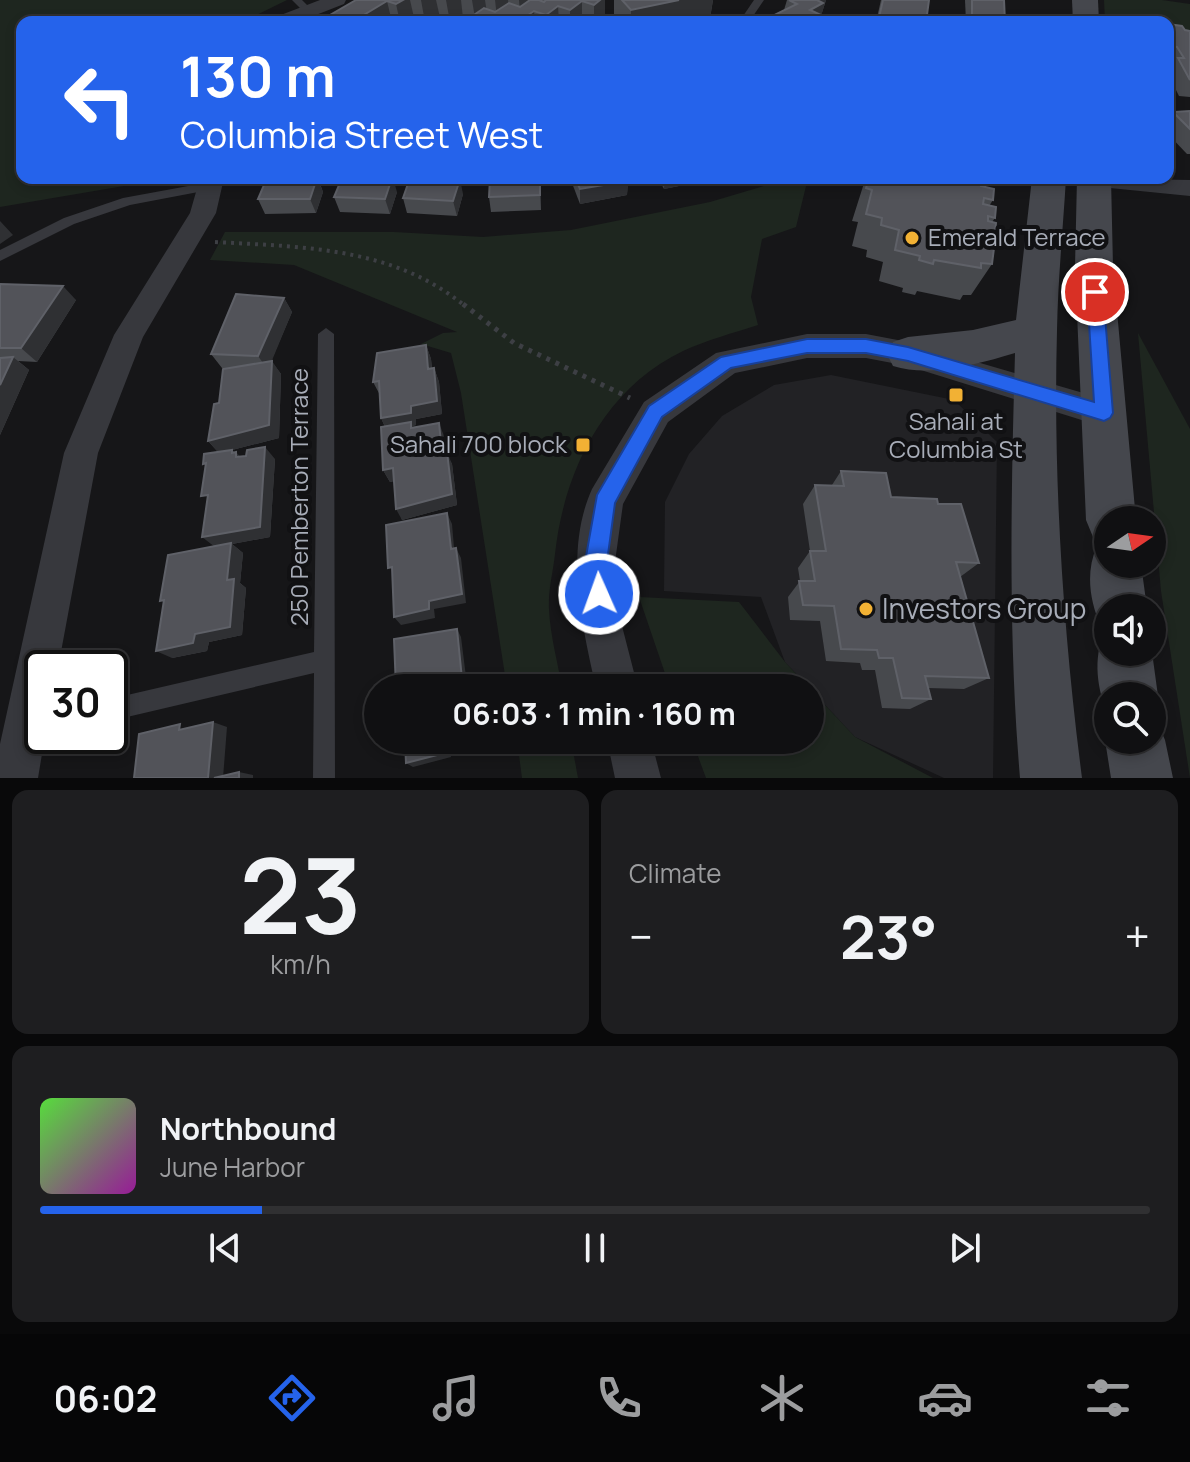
<!DOCTYPE html>
<html lang="en">
<head>
<meta charset="utf-8">
<style>
  :root { --surface:#101012; --page:#1e1e20; --text:#f1f3f6; --muted:#9c9d9f; --line:#303032; --accent:#2563eb }
  body { margin:0; font-family:Manrope,sans-serif; background:var(--page); color:var(--text); height:100vh; display:flex; flex-direction:column; font-size:30px; white-space:nowrap }
  * { box-sizing:border-box; margin:0 }
  p { font-size:26px; color:var(--muted) }
  .icon { flex:none; width:44px; height:44px; fill:none; stroke:currentColor; stroke-width:2; stroke-linecap:round; stroke-linejoin:round }
  .map { position:relative; height:778px; overflow:hidden }
  .sheet { display:flex; flex-direction:column; gap:12px; padding:12px; background:#09090a; flex:1 }
  .sheet>* { flex:none }
  .guide { position:absolute; left:16px; top:16px; width:1158px; height:168px; border-radius:16px; box-shadow:0 4px 12px #0003,0 0 0 2px var(--line); background:#2563eb; color:#fff; overflow:hidden }
  .needle { width:52px; rotate:77deg }
  .buttons { position:absolute; left:1094px; top:506px; display:grid; gap:16px }
  .buttons a { display:grid; place-items:center; width:72px; height:72px; border-radius:50%; background:var(--surface); box-shadow:0 4px 12px #0003,0 0 0 2px var(--line); font-size:40px }
  .speed { position:absolute; left:24px; top:650px; display:flex; gap:16px; font-size:40px; font-weight:700; text-align:center }
  .speed>* { display:grid; place-content:center; width:104px; height:104px; border-radius:50%; background:var(--surface); box-shadow:0 4px 12px #0003,0 0 0 2px var(--line); line-height:1 }
  .speed .limit { border:4px solid #111; border-radius:12px; background:#fff; color:#111 }
  .pin { position:absolute; display:grid; place-items:center; width:68px; height:68px; color:#fff; margin:-34px; border:4px solid #fff; border-radius:50%; box-shadow:0 2px 8px #0007 }
  .me { position:absolute; width:88px; margin:-44px; rotate:358deg; stroke-linejoin:round; filter:drop-shadow(0 0 6px #0008) }
  .turn { display:flex; align-items:center; gap:28px; height:168px; padding:0 32px; font-size:36px }
  .turn .icon { width:104px; height:104px; stroke-width:2.5 }
  .turn b { display:block; font-size:56px; line-height:68px }
  .big { font-size:60px; font-weight:700; line-height:1.1 }
  .sheet .widget { flex:1; display:flex; flex-direction:column; justify-content:center; gap:12px; min-width:0; padding:0 28px; border-radius:16px; background:var(--page) }
  .sheet .dial { align-items:center; gap:0 }
  .dial b { font-size:104px; line-height:1 }
  .song { display:flex; align-items:center; gap:24px }
  .cover { width:96px; height:96px; border-radius:12px; background:linear-gradient(135deg,hsl(110 70% 55%),hsl(300 70% 35%)) }
  .played { height:8px; border-radius:4px; background:linear-gradient(90deg,var(--accent) 20%,var(--line) 20%) }
  .keys { display:flex; justify-content:space-around; direction:ltr }
  .heat { display:flex; justify-content:space-between; align-items:center; font-size:44px; direction:ltr }
  .sheet .tiles { flex:1; display:grid; gap:12px; grid-template-columns:1fr 1fr }
  .widget:last-child { grid-column:span 2 }
  .trip { position:absolute; left:364px; top:674px; width:460px; height:80px; border-radius:40px; background:var(--surface); box-shadow:0 4px 12px #0003,0 0 0 2px var(--line); font-weight:700; line-height:80px; text-align:center }
  .tabs { display:flex; height:128px; justify-content:space-around; align-items:center; background:#060607; color:var(--muted) }
  .tabs .icon { width:56px; height:56px }
  .tabs .selected { color:var(--accent) }
  .tabs b { font-size:36px; color:var(--text) }
  .map>svg:first-child { display:block }
</style>
</head>
<body>
<div class="map">
<svg width="1190" height="778" viewBox="0 0 1190 778">
  <rect width="100%" height="100%" fill="#161618"/>
  <path fill="#222225" d="M831,375L954,400L997,442L993,778H944L855,737L785,662L761,597L664,591L665,502L689,454L722,416L774,385Z"/>
  <g fill="#1e261f">
    <path d="M0,0H287L242,22H22V178H171L0,207Z"/>
    <path d="M1104,0H1162L1190,4V43L1168,34V22H1105Z"/>
    <path d="M791,178H808L796,227L762,239L751,297L758,325C733,333 707,340 683,351C604,389 564,471 555,554C553,572 548,591 549,609C550,635 558,663 562,688H507L461,393L451,353L421,344L443,333L457,332L294,265L210,260L225,232H394L483,237L571,230L710,202Z"/>
    <path d="M1138,333L1190,429V778L1161,591Z"/>
    <path d="M639,597L739,602L785,662L809,688H670Z"/>
    <path d="M810,689L855,737L933,778H706L692,740H810Z"/>
    <path d="M517,740H571L578,778H522Z"/>
  </g>
  <g fill="none" stroke-linecap="round" stroke-linejoin="round">
    <path stroke="#3d3f44" stroke-width="4" stroke-dasharray="3 5" stroke-linecap="butt" d="M215,242C304,247 393,247 465,306"/>
    <path stroke="#3d3f44" stroke-width="5" stroke-dasharray="4 6" stroke-linecap="butt" d="M463,304L514,343L630,398"/>
    <g fill="#37383d" fill-rule="evenodd">
      <path d="M292,0H302L312,10L304,12Z"/>
      <path d="M754,0H764L749,22H739Z"/>
      <path d="M210,182L214,183V189L130,205L74,224L0,261V250L64,218L123,198Z"/>
      <path d="M326,328L334,334L335,778H313L314,673L110,721V699L314,652L318,334Z"/>
    </g>
    <g fill="#37383d" fill-rule="evenodd">
      <path d="M320,0H346L344,4L298,22H270L273,18Z"/>
      <path d="M200,178H224L216,213L143,337L98,453L58,668H42V736H45L38,778H0V744L64,453L114,335L190,213Z"/>
      <path d="M1078,178L1190,180V196L1090,186L1081,184Z"/>
      <path d="M807,334H866L908,342L1104,399L1116,403L1120,413L1116,423L1104,427L908,366L866,358H807L735,373L668,422L623,504L615,562L622,626L638,688H596C582,625 564,551 592,489L644,402L716,353Z"/>
      <path d="M607,740H651L661,778H615Z"/>
    </g>
    <g fill="#45474d" fill-rule="evenodd">
      <path d="M1072,0H1098L1099,22H1073Z"/>
      <path d="M1032,178H1066C1063,228 1058,279 1057,330C1053,478 1063,630 1082,778H1020C1008,636 1011,495 1015,353C978,364 930,378 893,366L887,354L893,342L908,337L973,330L1016,320Z"/>
      <path d="M1077,178H1111L1113,267L1136,520H1108V564H1141L1147,608H1108V630L1101,627C1090,601 1085,573 1097,546L1107,542L1093,537L1086,520L1075,267Z"/>
      <path d="M1108,631V652H1152L1158,696L1152,711V696H1108V716C1097,688 1093,660 1104,632Z"/>
      <path d="M1152,717L1156,719L1165,740L1173,778H1111L1105,740L1108,732V740H1152Z"/>
    </g>
  </g>
  <g fill="#47494d">
    <path d="M356,0H605V22H472L471,20L463,18L457,22H318Z"/>
    <path d="M614,0H713L710,18L691,22H618L614,17Z"/>
    <path d="M787,0H826L819,22L784,10Z"/>
    <path d="M881,0H929L926,22H876Z"/>
    <path d="M965,0H1004L1005,22H966Z"/>
    <path d="M1168,24L1190,31V97L1179,96L1168,74L1170,68L1168,64Z"/>
    <path d="M1190,111V154H1187L1168,134V119L1173,112Z"/>
    <path d="M267,178H318L323,192L316,213L265,214L258,199Z"/>
    <path d="M540,178L541,210L491,212L489,197Z"/>
    <path d="M572,178H627L628,181L627,195L580,204L572,183Z"/>
    <path d="M658,178H710L709,180L664,189Z"/>
    <path d="M861,178H986L981,186L993,200L989,206L995,218L992,222L994,241L990,247L992,264L971,295H963L960,300L917,291L915,295L902,292L903,288L879,281L883,262L866,257L867,250L852,246L858,222L852,221L865,180L861,179Z"/>
    <path d="M397,192L390,214L340,212L334,197Z"/>
    <path d="M463,194L457,216L407,213L403,198Z"/>
    <path d="M0,284L76,300L37,362L18,361L29,370L0,435Z"/>
    <path d="M284,298L292,312L271,361L281,374L279,438L232,450L240,457L275,459L270,537L232,544L243,553L240,583L246,588L242,635L209,642L207,651L172,658L214,546L218,452L208,441L229,368H222L211,354Z"/>
    <path d="M426,345L431,359L432,369L434,368L439,382L442,414L416,419V425L412,426L413,428L444,436L445,453L452,464L457,505L402,520L394,481L390,482L383,470L385,427L381,418L380,395L373,382Z"/>
    <path d="M841,471L891,497L938,504L979,563L960,577L989,678L964,689L928,688L931,699L910,709L882,708L875,670H862L860,663L826,661L820,621L790,620L788,597L800,581L798,568L810,551L803,504L815,485H832Z"/>
  </g>
  <g fill="#2f3033">
    <path d="M403,0H410L415,22H400L396,4Z"/>
    <path d="M421,0H436L441,22H425Z"/>
    <path d="M446,0H461L463,18L457,22H450Z"/>
    <path d="M472,0H485L487,13L475,18Z"/>
    <path d="M495,0H508L509,9L497,17Z"/>
    <path d="M519,0H531L520,12Z"/>
    <path d="M600,0H605V22H594V5Z"/>
    <path d="M679,0H713L710,18L691,22H631V10Z"/>
    <path d="M813,0H826L819,22H807Z"/>
    <path d="M387,1L392,22H352Z"/>
    <path d="M582,1V22H570V10Z"/>
    <path d="M558,6L559,22H546V15Z"/>
    <path d="M534,11L535,22H521V20Z"/>
    <path d="M317,178L323,192L316,213L310,199Z"/>
    <path d="M393,178L397,192L390,214L385,199Z"/>
    <path d="M665,178H710L709,180L664,189Z"/>
    <path d="M460,179L463,194L457,216L453,201Z"/>
    <path d="M628,181L627,195L580,204V189Z"/>
    <path d="M0,221L13,235L0,244Z"/>
    <path d="M63,286L76,300L37,362L21,348Z"/>
    <path d="M284,298L292,312L268,370L258,356Z"/>
    <path d="M426,345L431,359L433,382L428,369Z"/>
    <path d="M13,357L29,370L0,435V385Z"/>
    <path d="M272,361L281,374L279,438L232,450L236,454V452L247,464L219,453L208,441Z"/>
    <path d="M434,368L439,382L442,414L416,419V425L412,426L416,434L387,431L381,418Z"/>
    <path d="M439,423L444,436L447,465L442,453Z"/>
    <path d="M265,447L275,459L270,537L232,544L243,553L240,583L246,588L242,635L209,642L207,651L172,658L156,651L195,634L227,580L215,547L202,537Z"/>
    <path d="M447,452L452,464L457,505L402,520L396,509Z"/>
    <path d="M393,468L399,480L390,482L383,470Z"/>
    <path d="M447,513L452,524L455,559L451,549Z"/>
    <path d="M456,548L461,558L466,603L434,609L435,618L401,625L394,617L429,601Z"/>
    <path d="M457,629L461,637L467,685L462,679Z"/>
    <path d="M474,676L479,683V688H476Z"/>
    <path d="M213,722L227,727L223,778H208Z"/>
    <path d="M454,740H477L450,746L451,757L413,767L406,763L444,742Z"/>
    <path d="M239,772L253,775V778H239Z"/>
  </g>
  <g fill="#525359" stroke="#5f6168" stroke-width="2">
    <path d="M356,0H403L396,4L387,1L352,22H318Z"/>
    <path d="M530,0H539L544,2L546,0H600L594,5L582,1L570,10L558,6L546,15L534,11L521,20L509,16L501,22H485L471,17L484,8L495,12L509,3L520,7Z"/>
    <path d="M622,0H679L631,10Z"/>
    <path d="M789,0H817L823,3L810,10L821,15L807,22H760L797,4Z"/>
    <path d="M883,0H929L926,22H878Z"/>
    <path d="M972,0H1004L1005,22H972Z"/>
    <path d="M1168,24L1182,26L1185,30L1190,31V80L1178,58H1184L1177,47L1170,46L1168,43V39L1174,40L1168,38Z"/>
    <path d="M1190,111V129L1173,112Z"/>
    <path d="M267,178H317L310,199H258Z"/>
    <path d="M342,178H392L385,199L334,197Z"/>
    <path d="M410,178H439L460,179L453,201L403,198Z"/>
    <path d="M490,178H540V195L489,197Z"/>
    <path d="M575,178H627L628,181L580,189Z"/>
    <path d="M869,178H982L981,186L994,189L993,200L984,198L983,204L996,207L995,218L988,216V221L996,223L994,241L986,239L985,246L994,248L992,264L981,263V268L934,260L933,264L919,260L920,256L895,250L899,230L881,225L882,218L866,214L872,190L866,188Z"/>
    <path d="M0,284L63,286L21,348H0Z"/>
    <path d="M236,294L284,298L258,356L211,354Z"/>
    <path d="M426,345L428,369L434,368L437,401L411,406V413L381,418L379,381L373,382L377,353Z"/>
    <path d="M13,357L0,385V358Z"/>
    <path d="M272,361L269,425L208,441L214,404L219,403L223,369Z"/>
    <path d="M411,422V428L439,423L442,453L447,452L452,494L396,509L393,468L383,470L381,427Z"/>
    <path d="M265,447L260,527L202,537L208,495L201,496L206,463L203,464L204,454L232,450V453L236,452V457L246,456L247,450Z"/>
    <path d="M841,471L886,473L891,497L937,499L938,504H961L979,563L956,562L989,678L925,676L931,699L902,698L893,658H879L877,650L841,649L834,606L803,605L799,581H815L810,551H826L815,485L844,486Z"/>
    <path d="M447,513L451,549L456,548L462,594L429,601V609L394,617L392,567L388,568L386,525Z"/>
    <path d="M231,543L227,580L234,579L230,627L195,634L193,643L156,651L164,600L160,601L168,555Z"/>
    <path d="M457,629L462,679L474,676L476,688H396L394,639Z"/>
    <path d="M213,722L208,778H134L139,734L180,724L179,730Z"/>
    <path d="M405,740H454L444,742L445,753L406,763Z"/>
    <path d="M239,772V778H214Z"/>
  </g>
  <path fill="#2563eb" stroke="#184099" stroke-width="2" d="M1095,286L1103,292L1113,413L1110,418L1104,421L908,361L866,353H807L731,368L662,417L615,503L607,562L610,594L607,602L599,605L591,602L585,562L597,495L649,406L721,357L807,339H866L908,347L1094,402L1087,292Z"/>
  <g fill="#f2b134" stroke="#111113" stroke-width="3">
    <circle cx="912" cy="238" r="8"/>
    <rect x="948" y="387" width="16" height="16" rx="4"/>
    <rect x="575" y="437" width="16" height="16" rx="4"/>
    <circle cx="866" cy="609" r="8"/>
  </g>
  <g text-anchor="middle" stroke-width="8" stroke-linejoin="round" paint-order="stroke">
    <g font-size="24" fill="#a8adb8" stroke="#111113" text-anchor="start">
      <text x="928" y="246">Emerald Terrace</text>
      <text x="956" y="430" text-anchor="middle">Sahali at<tspan x="956" dy="28">Columbia St</tspan></text>
      <text x="567" y="453" text-anchor="end">Sahali 700 block</text>
    </g>
    <g font-size="24" fill="#a8adb8" stroke="#111113">
      <text transform="translate(300 497) rotate(-90)" y="8">250 Pemberton Terrace</text>
    </g>
    <g font-size="28" fill="#a8adb8" stroke="#111113" text-anchor="start">
      <text x="882" y="619">Investors Group</text>
    </g>
  </g>
</svg>
<div class="buttons">
<a><svg class="needle" viewBox="-14 -14 28 28"><path d="M0-13l5 13h-10z" fill="#e53935"/><path d="M0 13l5-13h-10z" fill="#9c9d9f"/></svg></a>
<a><svg class="icon" aria-label="sound" viewBox="0 0 24 24"><path d="M4 9h4l5-4v14l-5-4H4zM17 9q2 3 0 6"/></svg></a>
<a><svg class="icon" aria-label="search" viewBox="0 0 24 24"><circle cx="10" cy="10" r="6"/><path d="M15 15l6 6"/></svg></a>
</div>
<div class="speed"><div class="limit">30</div></div>
<div class="pin" style="left:1095px;top:292px;background:#d93025"><svg class="icon" aria-label="arrive" viewBox="0 0 24 24"><path d="M6 21V4h12l-3 4 3 4H6"/></svg></div>
<svg class="me" style="left:599px;top:594px" viewBox="-20 -20 40 40"><circle r="17" fill="#2563eb" stroke="#fff" stroke-width="3"/><path d="M0-11L8 9 0 5-8 9z" fill="#fff"/></svg>
<div class="trip">06:03 · 1 min · 160 m</div>
<div class="guide">
<div class="turn"><svg class="icon" aria-label="left" viewBox="0 0 24 24"><path d="M17 20v-9H6M10 6l-5 5 5 5"/></svg><div><b>130 m</b>Columbia Street West</div></div>
</div>
</div>
<section class="sheet">
<div class="tiles">
<div class="widget dial"><b>23</b><p>km/h</p></div>
<div class="widget"><p>Climate</p>
<div class="heat"><a>−</a><b class="big">23°</b><a>+</a></div>
</div>
<div class="widget">
<div class="song"><i class="cover"></i><div><b>Northbound</b><p>June Harbor</p></div></div>
<div class="played"></div>
<div class="keys"><svg class="icon" aria-label="previous" viewBox="0 0 24 24"><path d="M18 5L8 12l10 7zM5 5v14"/></svg><svg class="icon" aria-label="pause" viewBox="0 0 24 24"><path d="M8 5v14M16 5v14"/></svg><svg class="icon" aria-label="next" viewBox="0 0 24 24"><path d="M6 5l10 7-10 7zM19 5v14"/></svg></div>
</div>
</div>
</section>
<nav class="tabs">
<b>06:02</b>
<svg class="icon selected" aria-label="directions" viewBox="0 0 24 24"><path d="M12 3l9 9-9 9-9-9zM9 14v-3h6M13 9l2 2-2 2"/></svg>
<svg class="icon" aria-label="music" viewBox="0 0 24 24"><path d="M9 18V5l10-2v13"/><circle cx="6" cy="18" r="3"/><circle cx="16" cy="16" r="3"/></svg>
<svg class="icon" aria-label="phone" viewBox="0 0 24 24"><path d="M5 4h4l2 5-3 2q2 4 5 5l2-3 5 2v4C11 20 4 13 5 4z"/></svg>
<svg class="icon" aria-label="climate" viewBox="0 0 24 24"><path d="M12 3v18M4 7l16 10M4 17L20 7"/></svg>
<svg class="icon" aria-label="car" viewBox="0 0 24 24"><path d="M5 17H2v-5l4-1 3-4h7l3 4 3 1v5h-3M9 17h6M6 11h13"/><circle cx="7" cy="17" r="2"/><circle cx="17" cy="17" r="2"/></svg>
<svg class="icon" aria-label="filters" viewBox="0 0 24 24"><path d="M4 7h16M4 17h16"/><circle cx="9" cy="7" r="2"/><circle cx="15" cy="17" r="2"/></svg>
</nav>
</body>
</html>
